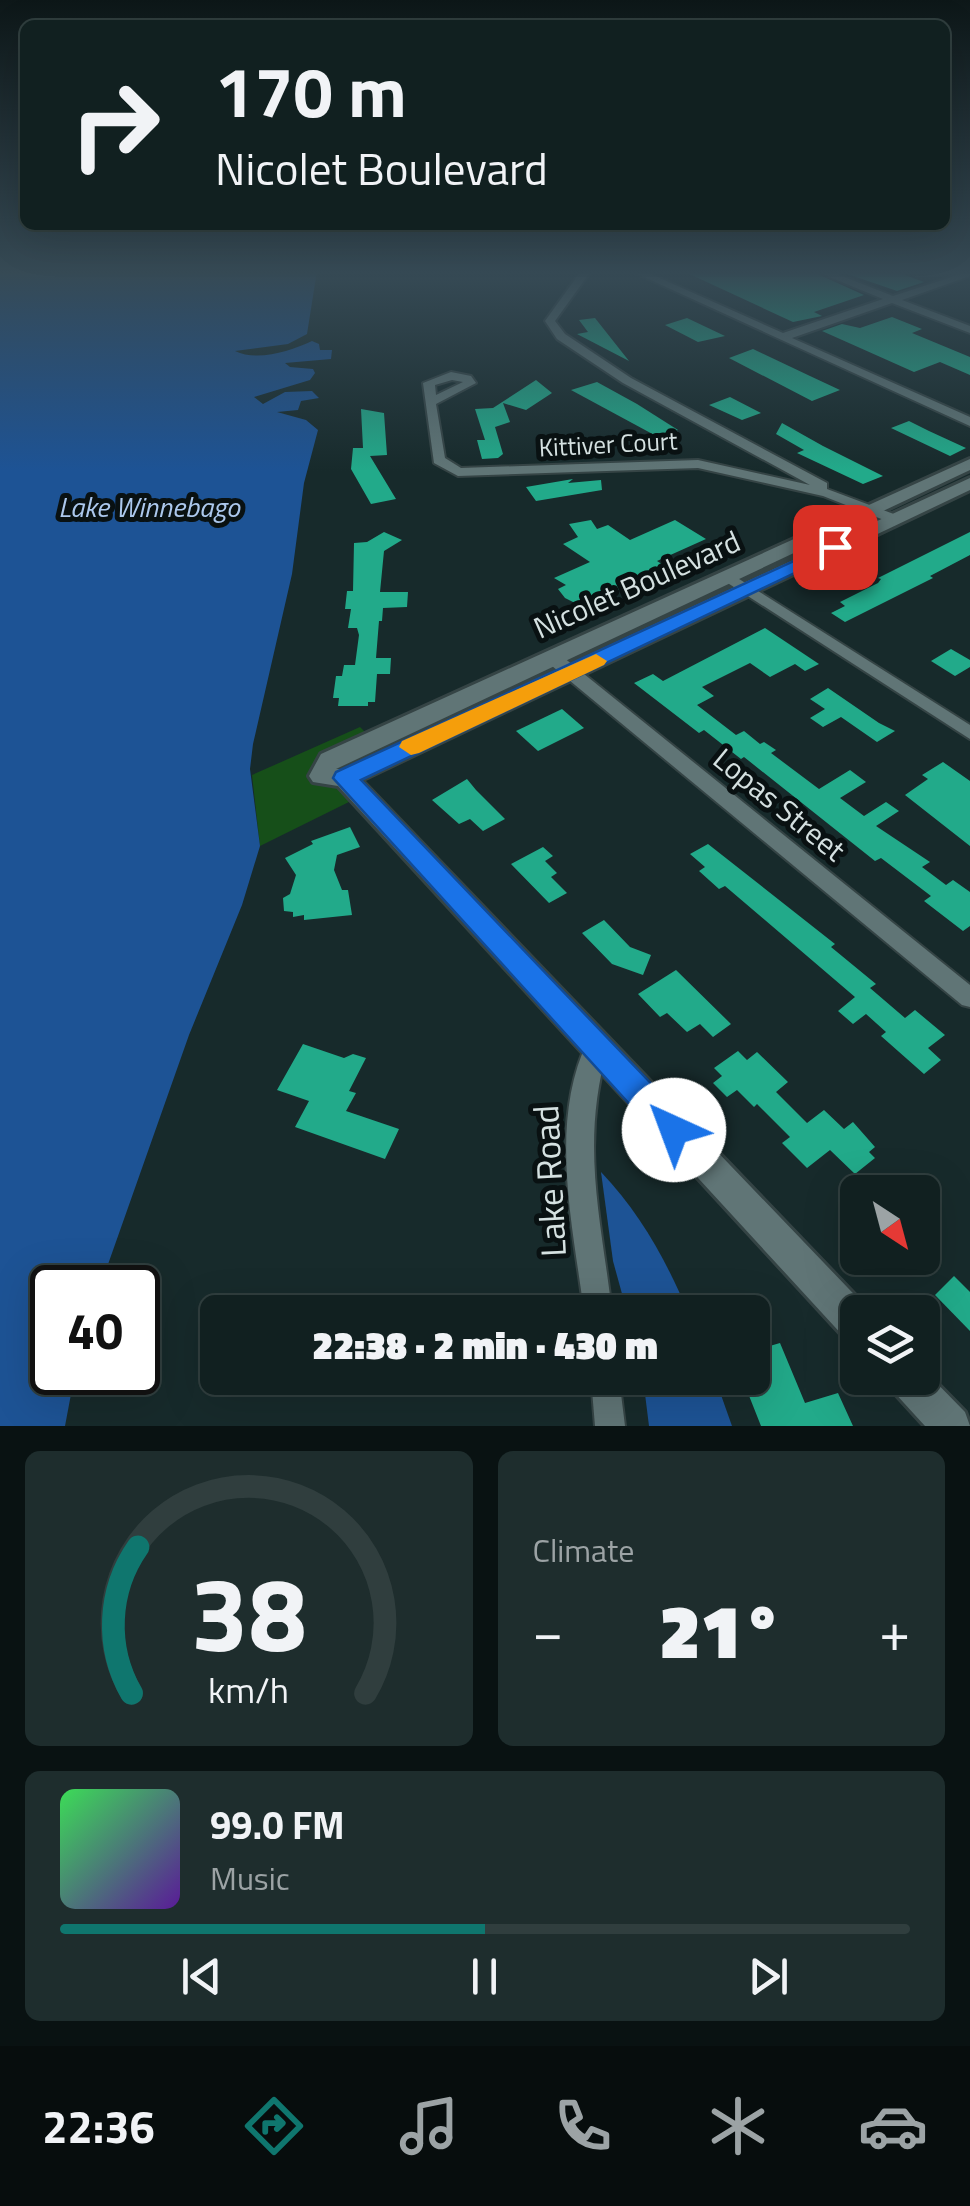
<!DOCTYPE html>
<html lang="en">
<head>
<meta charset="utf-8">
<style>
  :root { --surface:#112020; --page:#1e2d2d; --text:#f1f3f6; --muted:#9ca3a5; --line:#303e3e; --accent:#0f766e }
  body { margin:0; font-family:"Titillium Web",sans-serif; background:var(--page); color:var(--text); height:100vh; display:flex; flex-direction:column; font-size:38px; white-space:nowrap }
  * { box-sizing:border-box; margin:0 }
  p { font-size:32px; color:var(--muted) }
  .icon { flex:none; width:55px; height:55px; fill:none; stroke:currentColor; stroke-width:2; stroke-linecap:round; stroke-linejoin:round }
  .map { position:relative; height:1426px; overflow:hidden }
  .details { display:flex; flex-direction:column; gap:25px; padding:25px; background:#091212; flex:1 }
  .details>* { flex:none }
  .guide { position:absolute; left:20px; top:20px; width:930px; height:210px; border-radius:15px; box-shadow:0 10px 40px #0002,0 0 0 2px var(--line); background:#112020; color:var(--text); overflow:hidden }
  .needle { width:65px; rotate:144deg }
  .tools { position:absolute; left:840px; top:1175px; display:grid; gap:20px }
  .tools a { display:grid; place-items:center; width:100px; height:100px; border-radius:15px; background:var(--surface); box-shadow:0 10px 40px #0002,0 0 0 2px var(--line); font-size:50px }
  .speed { position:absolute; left:30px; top:1265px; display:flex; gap:20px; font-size:50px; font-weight:700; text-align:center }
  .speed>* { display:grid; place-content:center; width:130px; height:130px; border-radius:50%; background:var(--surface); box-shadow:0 10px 40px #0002,0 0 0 2px var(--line); line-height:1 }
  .speed .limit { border:5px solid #111; border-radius:15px; background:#fff; color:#111 }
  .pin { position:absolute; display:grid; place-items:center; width:85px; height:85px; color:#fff; margin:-42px; border-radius:20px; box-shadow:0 5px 15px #0006 }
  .me { position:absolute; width:110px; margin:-55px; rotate:317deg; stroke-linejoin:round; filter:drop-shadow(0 0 8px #0008) }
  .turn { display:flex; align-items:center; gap:35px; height:210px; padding:0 30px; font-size:45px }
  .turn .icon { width:130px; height:130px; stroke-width:2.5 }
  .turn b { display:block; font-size:70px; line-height:85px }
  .big { font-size:75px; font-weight:800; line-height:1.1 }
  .details .card { flex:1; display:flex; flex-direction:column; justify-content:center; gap:15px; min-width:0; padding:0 35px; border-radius:15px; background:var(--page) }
  .details .dial { align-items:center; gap:0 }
  .dial svg { height:260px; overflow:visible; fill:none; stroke:var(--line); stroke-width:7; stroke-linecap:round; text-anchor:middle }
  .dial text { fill:var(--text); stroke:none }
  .song { display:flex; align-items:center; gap:30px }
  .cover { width:120px; height:120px; border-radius:15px; background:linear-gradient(135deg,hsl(130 70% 55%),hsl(270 70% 35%)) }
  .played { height:10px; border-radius:5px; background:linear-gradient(90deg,var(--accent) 50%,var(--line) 50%) }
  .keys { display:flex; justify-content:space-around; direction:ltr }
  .heat { display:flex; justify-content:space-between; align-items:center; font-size:55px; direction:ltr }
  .details .tiles { flex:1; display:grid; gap:25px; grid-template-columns:1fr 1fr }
  .card:last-child { grid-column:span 2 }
  .trip { position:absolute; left:200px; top:1295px; width:570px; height:100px; border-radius:15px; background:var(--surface); box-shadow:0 10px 40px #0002,0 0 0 2px var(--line); font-weight:800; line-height:100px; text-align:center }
  .dock { display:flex; height:160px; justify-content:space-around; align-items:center; background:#070d0d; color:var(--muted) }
  .dock .icon { width:70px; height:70px }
  .dock .active { color:var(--accent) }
  .dock b { font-size:45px; color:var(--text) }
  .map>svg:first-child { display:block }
</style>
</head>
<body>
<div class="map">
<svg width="970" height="1426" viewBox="0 0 970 1426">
  <rect width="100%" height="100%" fill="#172a2b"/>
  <path fill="#164f19" d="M360,727L368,735L335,764L355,799L260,846L252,775Z"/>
  <g fill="#1d5395">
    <path d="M0,271H317L307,334L288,344L235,351C258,362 290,351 312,341L319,344L320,350H332L331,359L285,363L290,367L313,369L315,373L310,380L254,397L263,404L285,392L312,391L319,398L301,401L298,410L277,412L306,420L318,430L304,483L292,574L253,744L250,769L260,846L242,905L189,1035L100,1287L52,1288V1372L75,1373L65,1426H0Z"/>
    <path d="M601,1172C640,1213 666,1260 688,1312H627L613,1261Z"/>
    <path d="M643,1378H715L732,1426H649Z"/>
  </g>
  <g fill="#22aa8a">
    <path d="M683,271H811L864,295L814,312L822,316L793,322Z"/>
    <path d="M839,271H894L924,282L897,291Z"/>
    <path d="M892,317L922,329L912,333L970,357V375L940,362L914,372L822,331L842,324L860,328Z"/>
    <path d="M595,318L629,361L577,334L588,332L579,320Z"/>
    <path d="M687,318L725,336L698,342L665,325Z"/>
    <path d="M753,349L810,376L840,390L812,401L729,358Z"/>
    <path d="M536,380L552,393L526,410L503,403L510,422L495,427L503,454L498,458L482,459L477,440H485L475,409L493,408Z"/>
    <path d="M597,382L637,404L678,430L658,437L571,390Z"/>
    <path d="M730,397L761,413L742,420L709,405Z"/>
    <path d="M361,409L384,413L387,455L370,456L396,499L371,504L351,469L353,448H363Z"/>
    <path d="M909,421L929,431L966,448L950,456L891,428Z"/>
    <path d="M782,423L823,446L883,476L863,484L797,453L804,450L776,434Z"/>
    <path d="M573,479L568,483L601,480L602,490L536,501L526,487Z"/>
    <path d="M591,520L597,529L608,525L630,540L675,520L706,539L657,561L671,570L581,606L565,598L558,589L566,585L554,578L590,562L563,544L578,537L569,524Z"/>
    <path d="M384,532L402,540L384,551L380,592H408L407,607L383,608L382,621H379L376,658H391L390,674H377L375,702H368V706H338L339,698H333L336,676H342L344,665H355L359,635L357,628H348L351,609H345L347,591H353L354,543L367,542Z"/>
    <path d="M970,532V555L930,576L933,578L845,622L831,613L845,606L840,602L878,583L881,579L878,578Z"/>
    <path d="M765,628L819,664L805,671L795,664L770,677L750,663L702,687L714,696L697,705L736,735L744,731L760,744L764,742L776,750L771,753L819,789L850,770L866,782L840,798L864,816L886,802L899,811L876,826L930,862L922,867L946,885L953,880L970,892V926L963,931L924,901L931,896L881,858L875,861L744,757L741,759L704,730L699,733L634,683L653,674L663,681Z"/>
    <path d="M951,649L970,660V667L955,676L931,661Z"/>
    <path d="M828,688L879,723L895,731L877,742L841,717L823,727L810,718L825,709L810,699Z"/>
    <path d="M562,709L584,728L538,751L516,731Z"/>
    <path d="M943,762L970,781V846L905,795L928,779L922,775Z"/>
    <path d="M467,779L476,790L505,819L483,831L470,819L459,824L432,800Z"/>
    <path d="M350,827L360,847L337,855L334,870L342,890H348L352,915L304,920V915L293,917V912L284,911L283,898L290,894L296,875L285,858L313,844L311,841Z"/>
    <path d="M708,844L835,944L831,947L876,984L870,988L905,1018L915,1010L945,1035L928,1048L941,1060L924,1074L881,1036L886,1032L866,1014L853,1024L838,1011L855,997L725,886L719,889L699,871L705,867L690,854Z"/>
    <path d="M543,847L553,856L545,861L557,873L551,877L567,893L549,903L511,864Z"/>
    <path d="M604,920L630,947L651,955L643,975L612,964L582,933Z"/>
    <path d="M676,970L731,1024L713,1037L700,1024L687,1032L667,1013L660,1017L638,994Z"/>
    <path d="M303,1044L344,1058L353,1054L366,1058L349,1091L356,1093L346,1111L399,1129L385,1159L295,1127L309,1101L277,1090Z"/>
    <path d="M738,1051L747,1060L757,1052L788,1082L776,1092L807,1123L824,1110L844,1129L853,1122L875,1147L869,1152L875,1158L855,1174L830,1150L807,1168L782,1143L790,1137L757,1104L754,1107L737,1090L727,1097L713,1083L722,1076L714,1068Z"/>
    <path d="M954,1276L970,1292V1331L935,1295Z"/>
    <path d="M780,1343L805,1403L838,1393L853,1426H761L742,1378H752V1351Z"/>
  </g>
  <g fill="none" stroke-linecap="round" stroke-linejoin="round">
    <defs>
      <g id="minor">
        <path d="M581,271H591L555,321L565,334L631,378L827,483V489L899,516V522H889L823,496L698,468L458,476L434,463L423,383L451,372L471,376L476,383L436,404L445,458L461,468L698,460L810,485L623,383L557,339L545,321ZM452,380L463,382L436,395L435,385Z"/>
        <path d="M631,271H644L783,333L883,299L815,271H829L893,296L970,271V276L902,300L970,326V333L892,303L792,338L970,417V426Z"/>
        <path d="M728,572L970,725V739L723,580L720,577Z"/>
        <path d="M552,652L558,653L970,985V1007L962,1005L546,661L544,657L546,653Z"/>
        <path d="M596,1037L604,1040L608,1047C580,1144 601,1217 612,1312H584C573,1225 548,1123 588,1040Z"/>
        <path d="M591,1378H619L625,1426H595Z"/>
      </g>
      <g id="tertiary">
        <path d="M970,459V470L336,769H342L970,478V490L361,780L871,1312H858V1343L845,1338L338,786L313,782L309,776L321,754Z"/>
        <path d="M922,1368L965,1412L970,1426H925L893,1391L888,1378H922Z"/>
      </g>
    </defs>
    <use href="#minor" stroke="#354445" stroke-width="4"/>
    <use href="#tertiary" stroke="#354445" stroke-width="6"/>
    <use href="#minor" fill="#607576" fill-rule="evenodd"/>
    <use href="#tertiary" fill="#607576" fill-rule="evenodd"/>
  </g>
  <linearGradient id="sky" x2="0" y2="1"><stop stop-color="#0d1718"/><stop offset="0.58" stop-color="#364a55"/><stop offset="1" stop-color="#364a55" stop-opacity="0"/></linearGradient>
  <rect width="970" height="471" fill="url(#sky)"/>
  <path fill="#1a73e8" stroke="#114b97" stroke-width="2.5" d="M835,542L841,543V551L361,780L686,1120L691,1130L686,1141L674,1145L663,1141L333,778L336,772Z"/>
  <path fill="#f59e0b" d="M596,654L607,661L604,665L419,753L411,755L399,747L402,741Z"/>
  <g text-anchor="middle" stroke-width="10" stroke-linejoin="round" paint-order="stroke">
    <g font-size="25" fill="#d5e1e1" stroke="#091112">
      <text transform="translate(608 444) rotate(-3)" y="9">Kittiver Court</text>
    </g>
    <g font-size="28" font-style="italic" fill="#acc8ed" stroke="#091112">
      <text x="149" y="517">Lake Winnebago</text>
    </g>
    <g font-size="30" fill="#d5e1e1" stroke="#091112">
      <text transform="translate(637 585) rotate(-24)" y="10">Nicolet Boulevard</text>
      <text transform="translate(779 805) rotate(39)" y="10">Lopas Street</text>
    </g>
    <g font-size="35" fill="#d5e1e1" stroke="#091112">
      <text transform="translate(550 1181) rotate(-93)" y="12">Lake Road</text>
    </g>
  </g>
</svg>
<div class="tools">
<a><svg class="needle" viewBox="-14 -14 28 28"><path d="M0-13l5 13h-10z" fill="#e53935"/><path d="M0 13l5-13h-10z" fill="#9ca3a5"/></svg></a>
<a><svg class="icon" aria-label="layers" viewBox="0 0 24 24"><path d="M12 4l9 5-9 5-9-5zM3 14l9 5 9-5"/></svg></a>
</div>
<div class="speed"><div class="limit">40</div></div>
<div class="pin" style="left:835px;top:547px;background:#d93025"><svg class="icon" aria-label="arrive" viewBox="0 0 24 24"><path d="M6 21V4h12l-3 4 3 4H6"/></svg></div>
<svg class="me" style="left:674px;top:1130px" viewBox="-20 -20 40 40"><circle r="19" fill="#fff"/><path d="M0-13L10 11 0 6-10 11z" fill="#1a73e8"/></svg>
<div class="trip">22:38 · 2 min · 430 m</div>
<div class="guide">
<div class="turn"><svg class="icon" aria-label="right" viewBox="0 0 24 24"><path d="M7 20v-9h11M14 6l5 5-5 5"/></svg><div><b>170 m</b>Nicolet Boulevard</div></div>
</div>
</div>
<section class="details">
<div class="tiles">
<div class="card dial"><svg viewBox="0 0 100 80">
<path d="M14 69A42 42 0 1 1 86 69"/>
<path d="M14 69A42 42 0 0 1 16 24" stroke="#0f766e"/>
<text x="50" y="56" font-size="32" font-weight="700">38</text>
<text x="50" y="72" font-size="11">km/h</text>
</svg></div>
<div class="card"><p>Climate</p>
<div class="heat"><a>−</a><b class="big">21°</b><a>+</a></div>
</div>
<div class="card">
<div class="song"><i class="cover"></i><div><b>99.0 FM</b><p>Music</p></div></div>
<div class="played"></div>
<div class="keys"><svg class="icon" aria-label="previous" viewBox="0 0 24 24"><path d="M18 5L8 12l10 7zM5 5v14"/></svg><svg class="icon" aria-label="pause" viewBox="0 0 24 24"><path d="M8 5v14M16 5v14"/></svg><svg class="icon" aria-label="next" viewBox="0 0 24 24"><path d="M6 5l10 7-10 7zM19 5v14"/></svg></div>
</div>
</div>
</section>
<nav class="dock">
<b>22:36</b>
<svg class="icon active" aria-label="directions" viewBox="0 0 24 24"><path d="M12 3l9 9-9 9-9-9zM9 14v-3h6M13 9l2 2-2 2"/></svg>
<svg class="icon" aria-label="music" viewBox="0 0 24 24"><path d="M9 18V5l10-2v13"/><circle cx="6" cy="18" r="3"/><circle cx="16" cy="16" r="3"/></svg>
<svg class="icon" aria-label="phone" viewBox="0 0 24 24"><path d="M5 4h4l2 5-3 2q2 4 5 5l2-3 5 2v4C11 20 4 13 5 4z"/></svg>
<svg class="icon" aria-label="climate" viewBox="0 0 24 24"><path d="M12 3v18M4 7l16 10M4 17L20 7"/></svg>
<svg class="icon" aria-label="car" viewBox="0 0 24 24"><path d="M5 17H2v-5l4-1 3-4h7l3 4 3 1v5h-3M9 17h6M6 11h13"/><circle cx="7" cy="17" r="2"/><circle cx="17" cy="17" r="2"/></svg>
</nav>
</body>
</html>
